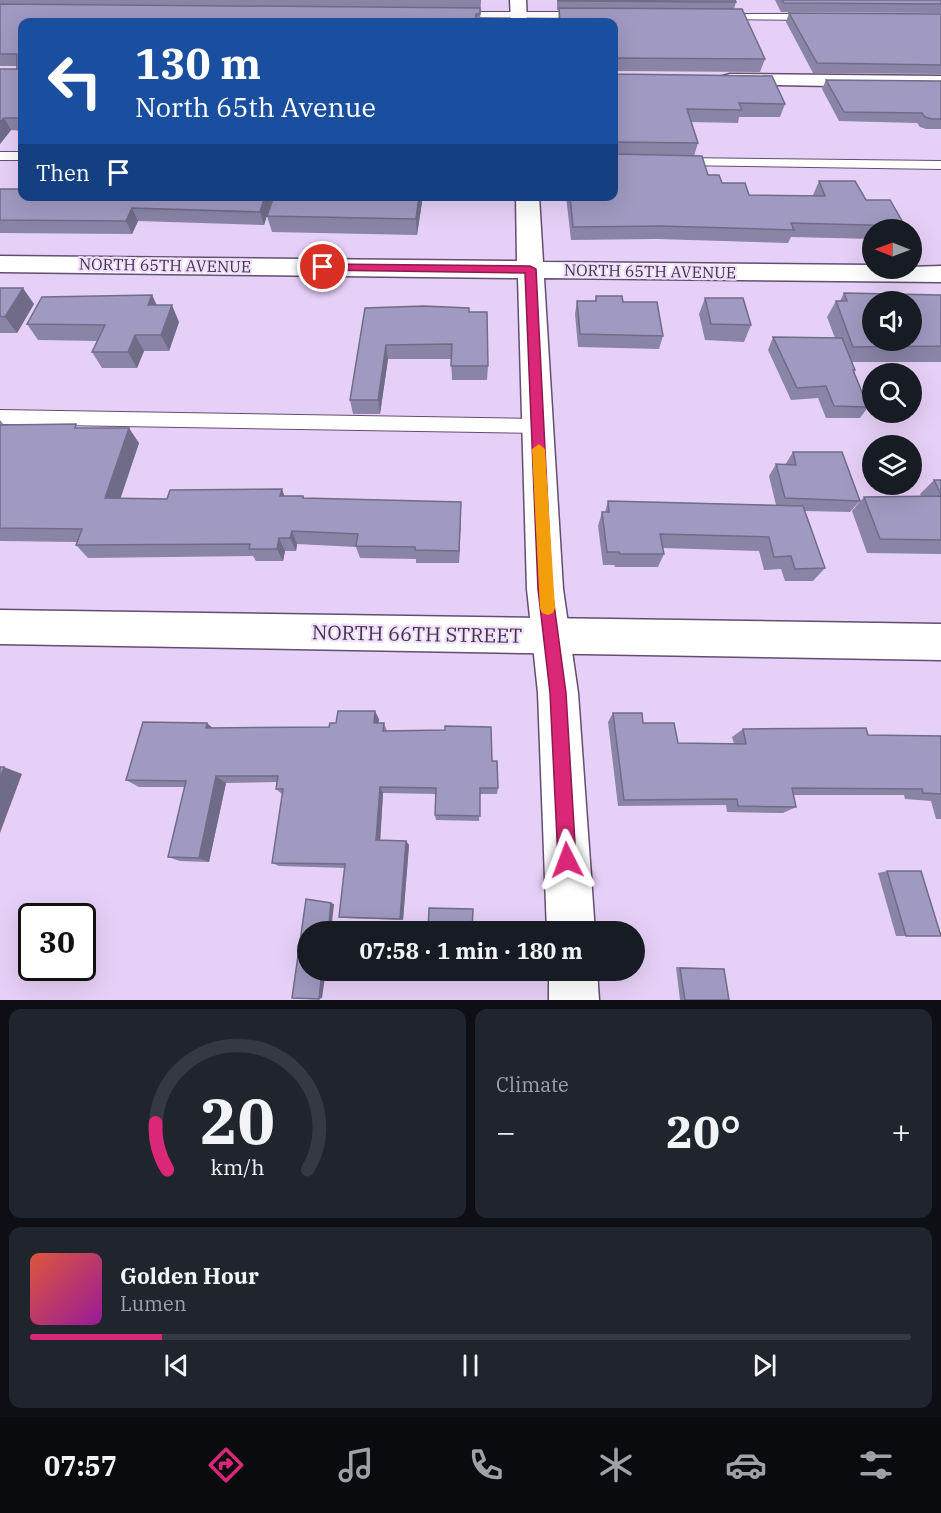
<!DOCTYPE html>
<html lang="en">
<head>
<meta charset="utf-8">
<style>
  :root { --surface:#171b24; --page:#20242c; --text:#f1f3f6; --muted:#9ea1a6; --line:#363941; --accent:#db2777 }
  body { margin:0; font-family:"IBM Plex Serif",serif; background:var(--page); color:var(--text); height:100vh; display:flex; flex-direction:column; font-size:22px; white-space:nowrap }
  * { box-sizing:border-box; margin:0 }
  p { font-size:20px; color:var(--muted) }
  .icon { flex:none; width:33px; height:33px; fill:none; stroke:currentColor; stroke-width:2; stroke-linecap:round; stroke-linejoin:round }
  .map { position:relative; height:1000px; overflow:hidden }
  .details { display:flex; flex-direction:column; gap:9px; padding:9px; background:#0d0f14; flex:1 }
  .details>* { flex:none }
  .banner { position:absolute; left:18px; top:18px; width:600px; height:183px; border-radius:12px; box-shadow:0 6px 24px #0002; background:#1a4fa0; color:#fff; overflow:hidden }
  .needle { width:39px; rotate:271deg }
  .controls { position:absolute; left:862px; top:219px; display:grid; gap:12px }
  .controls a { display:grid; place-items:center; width:60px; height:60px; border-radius:50%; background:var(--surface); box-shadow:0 6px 24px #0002; font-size:30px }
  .speed { position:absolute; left:18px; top:903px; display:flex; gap:12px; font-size:30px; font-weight:700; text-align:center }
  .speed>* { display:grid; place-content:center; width:78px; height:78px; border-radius:50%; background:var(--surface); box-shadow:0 6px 24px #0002; line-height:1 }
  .speed .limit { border:3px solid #111; border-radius:9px; background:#fff; color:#111 }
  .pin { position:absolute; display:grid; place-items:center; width:51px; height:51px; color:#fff; margin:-26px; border:3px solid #fff; border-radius:50%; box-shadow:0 2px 6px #0007 }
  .me { position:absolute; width:66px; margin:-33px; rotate:357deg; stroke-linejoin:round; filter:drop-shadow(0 0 4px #0008) }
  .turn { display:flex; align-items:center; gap:21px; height:126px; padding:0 18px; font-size:27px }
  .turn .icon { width:78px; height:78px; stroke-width:2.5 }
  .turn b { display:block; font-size:42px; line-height:51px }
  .then { display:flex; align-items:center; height:57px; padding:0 18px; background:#0003; gap:12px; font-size:22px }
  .big { font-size:45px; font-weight:800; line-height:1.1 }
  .details .widget { flex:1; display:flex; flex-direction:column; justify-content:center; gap:9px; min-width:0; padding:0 21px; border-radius:12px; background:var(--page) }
  .details .dial { align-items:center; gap:0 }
  .dial svg { height:156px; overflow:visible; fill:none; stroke:var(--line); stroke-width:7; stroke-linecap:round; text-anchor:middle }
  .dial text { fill:var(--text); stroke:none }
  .song { display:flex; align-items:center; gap:18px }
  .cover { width:72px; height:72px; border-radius:9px; background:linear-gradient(135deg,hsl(10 70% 55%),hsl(300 70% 35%)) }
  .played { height:6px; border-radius:3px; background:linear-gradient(90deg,var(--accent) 15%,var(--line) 15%) }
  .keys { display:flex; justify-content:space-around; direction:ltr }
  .heat { display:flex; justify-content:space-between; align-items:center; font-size:33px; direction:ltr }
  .details .tiles { flex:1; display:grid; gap:9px; grid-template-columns:1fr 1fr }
  .widget:last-child { grid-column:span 2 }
  .trip { position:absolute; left:297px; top:921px; width:348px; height:60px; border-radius:30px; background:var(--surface); box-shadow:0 6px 24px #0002; font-weight:800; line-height:60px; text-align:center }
  .dock { display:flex; height:96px; justify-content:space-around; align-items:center; background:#090b0e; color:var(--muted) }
  .dock .icon { width:42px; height:42px }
  .dock .selected { color:var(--accent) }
  .dock b { font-size:27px; color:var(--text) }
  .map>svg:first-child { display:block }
</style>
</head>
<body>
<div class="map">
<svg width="941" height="1000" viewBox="0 0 941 1000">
  <rect width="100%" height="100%" fill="#e7d0f7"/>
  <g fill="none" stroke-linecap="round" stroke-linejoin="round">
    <defs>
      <g id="service">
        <path d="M456,12H585L590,15L585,18L452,17L451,15Z"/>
        <path d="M720,14H813L818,17L813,20L716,19V15Z"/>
        <rect x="0" y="152" width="22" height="8"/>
        <path d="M679,158L941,161V169L674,165L673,162L674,159Z"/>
        <path d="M0,410L538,419L544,421L547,426L544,431L538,433L0,424Z"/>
      </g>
      <g id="minor">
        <path d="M510,0H526L527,22H511Z"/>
        <path d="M730,74L941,76V88L723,84L720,80L723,76Z"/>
        <path d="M516,196H539L543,262L873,265V268L941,266V282L544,278L563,589L578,693L595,932H547L538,693L527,589L518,278L0,272V256L517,261Z"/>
        <path d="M549,970H597L599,1000H549Z"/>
      </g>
      <path id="tertiary" d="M0,610L941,624V660L0,644Z"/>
    </defs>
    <use href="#service" stroke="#634e70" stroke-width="2"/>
    <use href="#minor" stroke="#634e70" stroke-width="3"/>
    <use href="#tertiary" stroke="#634e70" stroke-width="3"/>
    <use href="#service" fill="#fff" fill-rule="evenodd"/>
    <use href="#minor" fill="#fff" fill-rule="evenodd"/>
    <use href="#tertiary" fill="#fff" fill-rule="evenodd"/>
  </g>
  <g fill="#8a84a7">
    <path d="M0,0H481L480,22H22V131L11,130L0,144V69H17V66H0Z"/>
    <path d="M557,0H735L736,2L734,9L765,59L760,72L614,71L615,74L785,104L780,117H739L738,123L691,122L698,143L694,156L708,175L722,183L749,195L813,196V195L819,181L866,200L905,226L903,230H873V239L791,237L788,243L657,239L571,240L566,196H614V22H558L559,10H557Z"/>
    <path d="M775,0H941V13L781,12Z"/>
    <path d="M789,13L941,14V74L813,73L786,22Z"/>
    <path d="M826,80L941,81V129H926L920,127L917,123L839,121L822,89Z"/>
    <path d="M0,189L273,196L264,225L138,221L132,234L0,233Z"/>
    <path d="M274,196H421L422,202L417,235L272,232L267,216Z"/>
    <path d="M0,288L34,304L17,333H0Z"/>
    <path d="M844,293L941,295V362H852L855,370L854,372L868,407L860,418H826L818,398L791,400L768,350L773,337L835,338L827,317L836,301H840Z"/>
    <path d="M152,295L156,305L179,322L169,351H144L137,368H102L92,352L98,341L38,340L27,324Z"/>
    <path d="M596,296L623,302L663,336L659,349L578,347L575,314L577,301H595Z"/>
    <path d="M705,298L751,325L744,342L705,340L699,314Z"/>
    <path d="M365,308L469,312L488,366L487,380H452L451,359H388L380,414H353L350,400Z"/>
    <path d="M0,420L4,425L79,428L139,443L120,498L167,499L303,496L304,498L461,502L459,563H416V559L360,558L356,547L297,544L296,551H285L283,561H256L253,556L88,558L76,545L77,542L0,541Z"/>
    <path d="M793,452L860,501L850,512L805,511L825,568L813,581H785L781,569L764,570L759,551L663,548L664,554L658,567H615L614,565H603L598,526L602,512H605L608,501L776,505L769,476L776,464L785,465Z"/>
    <path d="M934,480H941V554L867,553L852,511L864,497L921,496L920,494Z"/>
    <path d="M613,713L643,723L678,743L734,744L732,737L743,729L868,735L941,736V819H936L931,801L905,799L904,795H793L796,807L783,813L727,812L726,805L618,806L608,722Z"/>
    <path d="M379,719L378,723H384L387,731L492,761L498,788L497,794H480L479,821L436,820L435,815L436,794L383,793L380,840L406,841L409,845L403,920L344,918L339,917L345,868L279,866L272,863L283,795L276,789L277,782L226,783L209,862L180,861L168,857L185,787H139L126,780L213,728L329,727L336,723Z"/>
    <path d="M887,871L941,936H896L878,873Z"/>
    <path d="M676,967L724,969L729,1000H680Z"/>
  </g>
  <g fill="#706c88">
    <path d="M4,118L11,130L0,144V122Z"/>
    <path d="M265,196H273L264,225L260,212Z"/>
    <path d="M419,196H421L422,202L417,235L416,219Z"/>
    <path d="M132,208L138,221L132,234L126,221Z"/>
    <path d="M23,288L34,304L17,333L5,317Z"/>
    <path d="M152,295L160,312L148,305Z"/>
    <path d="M172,305L179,322L169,351L161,335Z"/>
    <path d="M135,335L144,351L137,368L128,352Z"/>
    <path d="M386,345L388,359L380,414L378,400Z"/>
    <path d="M129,428L139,443L116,512L105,498Z"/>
    <path d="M282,489L287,503L280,496Z"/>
    <path d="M461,502V516L459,563V551Z"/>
    <path d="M292,531L297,544L296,551L290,538Z"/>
    <path d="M279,538L285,551L283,561L277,549Z"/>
    <path d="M375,711L379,719L378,731L374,723Z"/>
    <path d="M207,723L216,731L206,728Z"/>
    <path d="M4,767L22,774L0,833V778Z"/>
    <path d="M216,776L226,783L209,862L199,858Z"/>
    <path d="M380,787L383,793L380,844L376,840Z"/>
    <path d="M406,841L409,845L403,920L400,919Z"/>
    <path d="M331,903L334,904L331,932H328Z"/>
    <path d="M322,970H326L322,998L319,999Z"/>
  </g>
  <g fill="#a09ac2" stroke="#706c88" stroke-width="1.5" fill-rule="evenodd">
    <path d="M558,0H735L736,2L558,1Z"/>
    <path d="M782,0H941V4L784,3Z"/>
    <path d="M0,4L480,8V14H476L475,22H22V118H4L0,122V69H17V54H0Z"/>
    <path d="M559,8L742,9L765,59L616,58L614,60L615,74L772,76L785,104L739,103L742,110L687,109L698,143L616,142L614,145L615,154L702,156L708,175H719L722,183H745L749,195L825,196L819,181H855L866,200H890L905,226L791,223L794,230L661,226L573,227L570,196H614V22H560Z"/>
    <path d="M789,13L941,14V65L817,63Z"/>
    <path d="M826,80L941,81V119H932L925,117L922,113L844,112Z"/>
    <path d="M0,189H22V196H265L260,212L132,208L126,221L0,220Z"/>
    <path d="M274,196H419L416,219L267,216Z"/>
    <path d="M0,288H23L5,317L0,316Z"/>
    <path d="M844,293L941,295V346L853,347L836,301H847ZM873,302H912V340H873Z"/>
    <path d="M152,295L148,305H172L161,335H135L128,352H92L105,325L27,324L42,297Z"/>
    <path d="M596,296H622L623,302H657L663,336L580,334L577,301H596Z"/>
    <path d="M705,298H743L751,325L711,324Z"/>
    <path d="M424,306L469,308V312H487L488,366H451L452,344L386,345L378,400H350L365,308Z"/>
    <path d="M773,337L842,338L855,370H853L868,407L834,406L826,386L797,388Z"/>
    <path d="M76,424L75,428H129L105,498L167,499L170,490L282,489L280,496H303V498L461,502L459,551L415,550V547L356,546L358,534L292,531L290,538H279L277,549H249L250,544L76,545L82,529L0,528V425Z"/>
    <path d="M793,452H842L860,501L785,498L776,464L796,465Z"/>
    <path d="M934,480H941V495Z"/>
    <path d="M941,496V540L880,539L864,497Z"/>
    <path d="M608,501L803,506L825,568L795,569L791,556L774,557L769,537L660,534L664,554H620L619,552H607L602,512H609Z"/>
    <path d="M338,711H375L374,723H384L383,731L445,730V726L491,727L492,761H497L498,788H480V816L435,815L436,788L380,787L376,840L406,841L400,919L339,917L345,864L272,863L283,789H276L278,776H216L199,858L168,857L186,781L126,780L143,722L207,723L206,728L329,727L330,723H336Z"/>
    <path d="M613,713H642L643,723H674L678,743L746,744L743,729L866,728L868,735L941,736V794L923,793L922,789L792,788L796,807L738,806L737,799L624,800Z"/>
    <path d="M0,767H4L0,778Z"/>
    <path d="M887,871H921L941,936H906Z"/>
    <path d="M306,899L331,903L328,932H308V970H322L319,999L292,998Z"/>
    <path d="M429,908L473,909L472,932H428Z"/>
    <path d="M680,968L724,969L729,1000H685Z"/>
  </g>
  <path fill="#db2777" stroke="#8e194d" stroke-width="1.5" d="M323,264L530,266L536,269L552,589L566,693L576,860L574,867L567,869L560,867L558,860L550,693L538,589L525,273L319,270L318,267Z"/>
  <path fill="#f59e0b" d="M539,444L545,449L555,608L553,613L548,615L542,613L540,608L532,449Z"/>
  <g text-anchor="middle" stroke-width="4.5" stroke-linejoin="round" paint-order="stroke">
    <g font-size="16" fill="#3f3646" stroke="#f2dfff">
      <text transform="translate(165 265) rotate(1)" y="6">NORTH 65TH AVENUE</text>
      <text transform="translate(650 271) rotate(1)" y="6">NORTH 65TH AVENUE</text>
    </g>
    <g font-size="20" fill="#3f3646" stroke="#f2dfff">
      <text transform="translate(417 634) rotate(1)" y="7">NORTH 66TH STREET</text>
    </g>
  </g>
</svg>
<div class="controls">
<a><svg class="needle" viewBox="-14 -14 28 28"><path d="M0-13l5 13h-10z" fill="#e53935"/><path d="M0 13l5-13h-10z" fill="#9ea1a6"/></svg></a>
<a><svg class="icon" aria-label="sound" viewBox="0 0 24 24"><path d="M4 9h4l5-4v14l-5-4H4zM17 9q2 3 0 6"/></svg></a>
<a><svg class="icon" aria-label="search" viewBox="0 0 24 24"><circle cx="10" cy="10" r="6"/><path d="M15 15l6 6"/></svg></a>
<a><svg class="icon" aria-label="layers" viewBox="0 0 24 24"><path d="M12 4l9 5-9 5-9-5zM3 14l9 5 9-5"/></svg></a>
</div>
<div class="speed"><div class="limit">30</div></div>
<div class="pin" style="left:323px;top:267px;background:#d93025"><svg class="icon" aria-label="arrive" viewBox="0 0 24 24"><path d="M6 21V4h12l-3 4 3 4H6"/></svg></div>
<svg class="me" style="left:567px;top:860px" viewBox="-20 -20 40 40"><path d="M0-17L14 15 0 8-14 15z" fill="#db2777" stroke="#fff" stroke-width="4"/></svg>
<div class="trip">07:58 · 1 min · 180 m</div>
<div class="banner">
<div class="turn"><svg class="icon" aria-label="left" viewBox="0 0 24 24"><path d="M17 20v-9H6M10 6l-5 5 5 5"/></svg><div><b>130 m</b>North 65th Avenue</div></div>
<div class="then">Then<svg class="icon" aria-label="arrive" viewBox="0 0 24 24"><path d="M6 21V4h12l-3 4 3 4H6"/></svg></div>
</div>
</div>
<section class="details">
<div class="tiles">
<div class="widget dial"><svg viewBox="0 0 100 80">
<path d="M14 69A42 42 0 1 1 86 69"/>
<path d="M14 69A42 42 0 0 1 8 45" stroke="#db2777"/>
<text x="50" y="56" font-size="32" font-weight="700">20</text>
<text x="50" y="72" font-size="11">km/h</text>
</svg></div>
<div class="widget"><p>Climate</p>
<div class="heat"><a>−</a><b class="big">20°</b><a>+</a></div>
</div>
<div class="widget">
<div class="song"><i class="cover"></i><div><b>Golden Hour</b><p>Lumen</p></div></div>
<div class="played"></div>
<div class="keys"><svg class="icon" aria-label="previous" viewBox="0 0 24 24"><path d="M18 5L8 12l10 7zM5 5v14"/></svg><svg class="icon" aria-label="pause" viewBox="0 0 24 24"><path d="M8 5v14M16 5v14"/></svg><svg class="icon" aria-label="next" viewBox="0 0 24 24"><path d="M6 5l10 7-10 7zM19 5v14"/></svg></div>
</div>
</div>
</section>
<nav class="dock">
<b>07:57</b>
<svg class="icon selected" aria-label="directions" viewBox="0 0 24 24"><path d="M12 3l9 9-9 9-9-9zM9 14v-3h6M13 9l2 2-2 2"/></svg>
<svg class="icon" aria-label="music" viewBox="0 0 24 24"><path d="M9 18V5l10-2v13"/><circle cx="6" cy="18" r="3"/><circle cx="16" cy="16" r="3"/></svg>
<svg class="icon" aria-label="phone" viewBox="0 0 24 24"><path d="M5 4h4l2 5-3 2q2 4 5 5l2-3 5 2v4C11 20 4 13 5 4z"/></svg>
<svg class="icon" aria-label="climate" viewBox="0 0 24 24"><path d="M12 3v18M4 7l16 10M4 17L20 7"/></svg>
<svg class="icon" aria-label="car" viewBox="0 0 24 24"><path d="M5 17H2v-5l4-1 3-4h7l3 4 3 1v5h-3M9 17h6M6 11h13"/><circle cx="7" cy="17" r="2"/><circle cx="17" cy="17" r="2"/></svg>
<svg class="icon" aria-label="filters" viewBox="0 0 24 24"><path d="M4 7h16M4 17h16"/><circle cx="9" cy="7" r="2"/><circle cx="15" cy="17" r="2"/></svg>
</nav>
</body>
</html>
